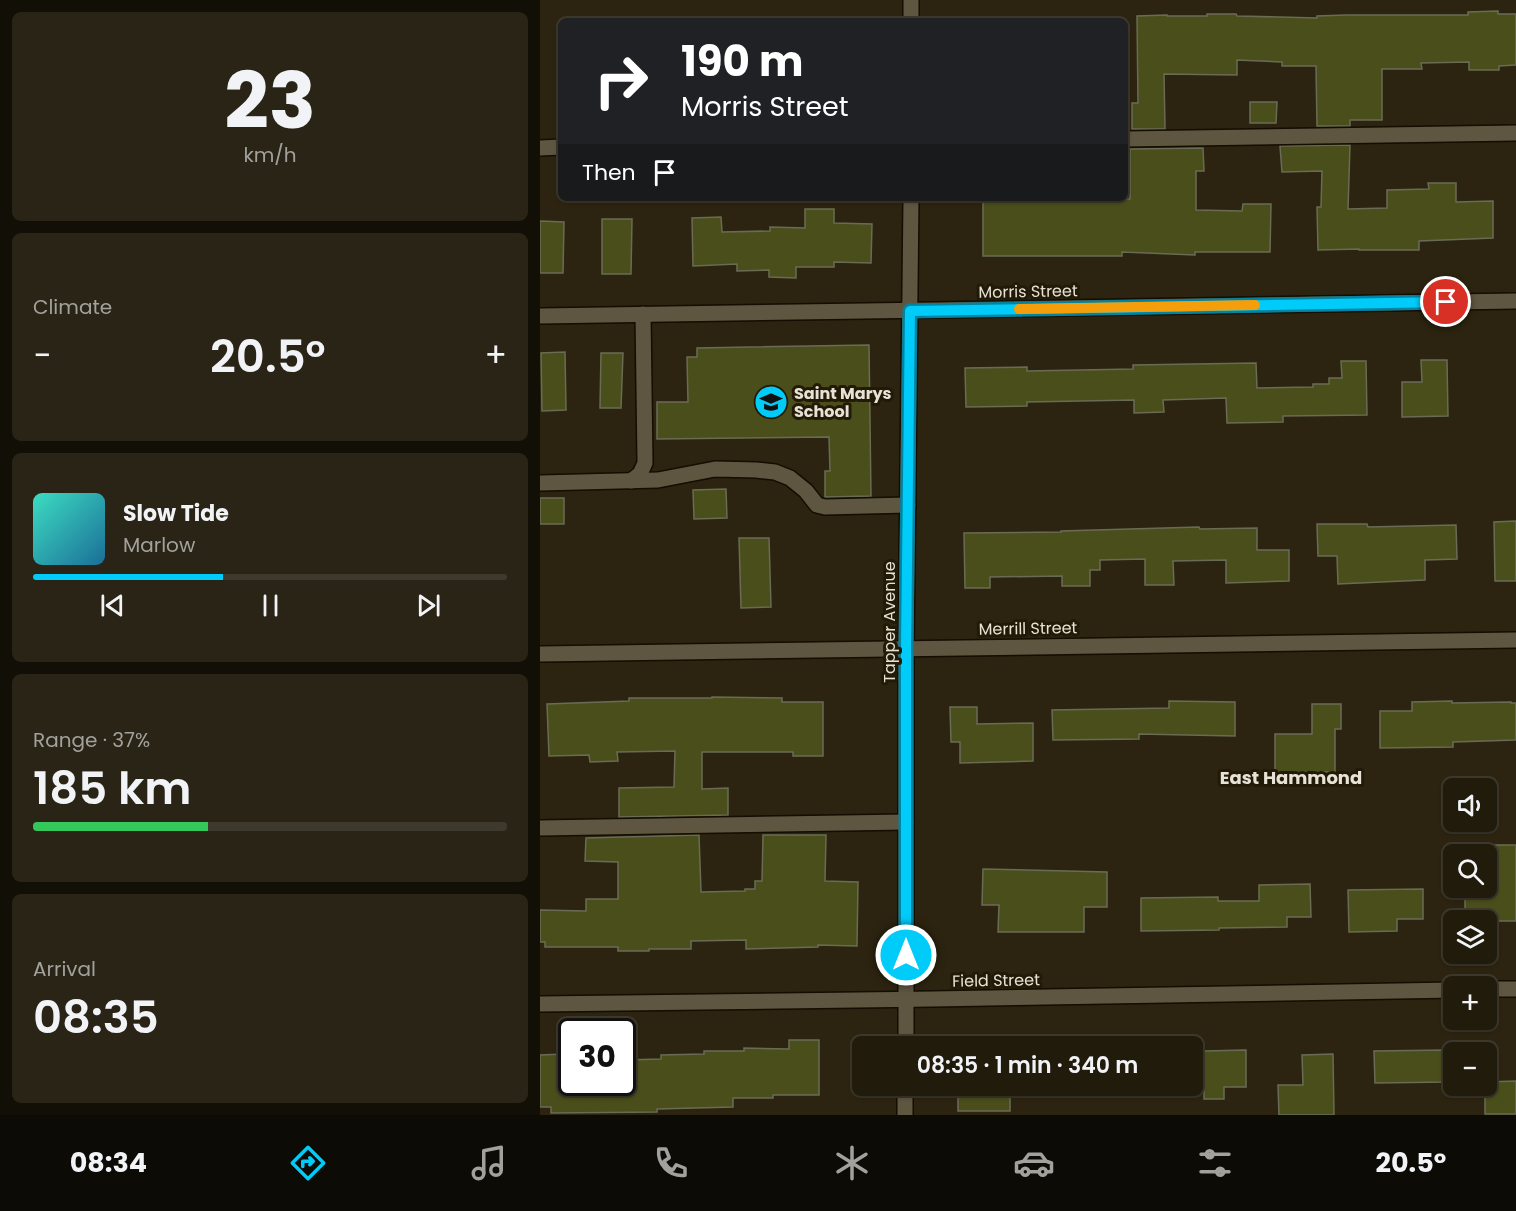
<!DOCTYPE html>
<html lang="en">
<head>
<meta charset="utf-8">
<style>
  :root { --surface:#211b0c; --page:#292415; --text:#f1f3f6; --muted:#a2a19d; --line:#3e392d; --accent:#00cbf9 }
  body { margin:0; font-family:Poppins,sans-serif; background:var(--page); color:var(--text); height:100vh; display:flex; flex-direction:column; font-size:22px; white-space:nowrap }
  * { box-sizing:border-box; margin:0 }
  p { font-size:20px; color:var(--muted) }
  .icon { flex:none; width:33px; height:33px; fill:none; stroke:currentColor; stroke-width:2; stroke-linecap:round; stroke-linejoin:round }
  .map { position:relative; flex:1; overflow:hidden }
  .details { display:flex; flex-direction:column; gap:12px; padding:12px; background:#120f07; width:540px }
  .details>* { flex:none }
  .top-card { position:absolute; left:18px; top:18px; width:570px; height:183px; border-radius:9px; box-shadow:0 2px 4px #0004,0 0 0 2px var(--line); background:#202124; color:#fff; overflow:hidden }
  .tools { position:absolute; left:903px; top:778px; display:grid; gap:12px }
  .tools a { display:grid; place-items:center; width:54px; height:54px; border-radius:9px; background:var(--surface); box-shadow:0 2px 4px #0004,0 0 0 2px var(--line); font-size:30px }
  .speed { position:absolute; left:18px; top:1018px; display:flex; gap:12px; font-size:30px; font-weight:700; text-align:center }
  .speed>* { display:grid; place-content:center; width:78px; height:78px; border-radius:50%; background:var(--surface); box-shadow:0 2px 4px #0004,0 0 0 2px var(--line); line-height:1 }
  .speed .limit { border:3px solid #111; border-radius:9px; background:#fff; color:#111 }
  .pin { position:absolute; display:grid; place-items:center; width:51px; height:51px; color:#fff; margin:-26px; border:3px solid #fff; border-radius:50%; box-shadow:0 2px 6px #0007 }
  .me { position:absolute; width:66px; margin:-33px; rotate:0deg; stroke-linejoin:round; filter:drop-shadow(0 0 4px #0008) }
  .turn { display:flex; align-items:center; gap:21px; height:126px; padding:0 24px; font-size:27px }
  .turn .icon { width:78px; height:78px; stroke-width:2.5 }
  .turn b { display:block; font-size:42px; line-height:51px }
  .then { display:flex; align-items:center; height:57px; padding:0 24px; background:#0003; gap:12px; font-size:22px }
  .big { font-size:45px; font-weight:600; line-height:1.1 }
  .details .widget { flex:1; display:flex; flex-direction:column; justify-content:center; gap:9px; min-width:0; padding:0 21px; border-radius:9px; background:var(--page) }
  .details .dial { align-items:center; gap:0 }
  .dial b { font-size:78px; line-height:1 }
  .song { display:flex; align-items:center; gap:18px }
  .cover { width:72px; height:72px; border-radius:9px; background:linear-gradient(135deg,hsl(170 70% 55%),hsl(200 70% 35%)) }
  .played { height:6px; border-radius:3px; background:linear-gradient(90deg,var(--accent) 40%,var(--line) 40%) }
  .keys { display:flex; justify-content:space-around; direction:ltr }
  .heat { display:flex; justify-content:space-between; align-items:center; font-size:33px; direction:ltr }
  .charge { height:9px; border-radius:4px; background:linear-gradient(90deg,#34c759 37%,var(--line) 0) }
  .trip { position:absolute; left:312px; top:1036px; width:351px; height:60px; border-radius:9px; background:var(--surface); box-shadow:0 2px 4px #0004,0 0 0 2px var(--line); font-weight:600; line-height:60px; text-align:center }
  .tab-bar { display:flex; height:96px; justify-content:space-around; align-items:center; background:#0d0b05; color:var(--muted) }
  .tab-bar .icon { width:42px; height:42px }
  .tab-bar .current { color:var(--accent) }
  .tab-bar b { font-size:27px; color:var(--text) }
  main { display:flex; flex:1; min-height:0 }
  .map>svg:first-child { display:block }
</style>
</head>
<body>
<main>
<section class="details">
<div class="widget dial"><b>23</b><p>km/h</p></div>
<div class="widget"><p>Climate</p>
<div class="heat"><a>−</a><b class="big">20.5°</b><a>+</a></div>
</div>
<div class="widget">
<div class="song"><i class="cover"></i><div><b>Slow Tide</b><p>Marlow</p></div></div>
<div class="played"></div>
<div class="keys"><svg class="icon" aria-label="previous" viewBox="0 0 24 24"><path d="M18 5L8 12l10 7zM5 5v14"/></svg><svg class="icon" aria-label="pause" viewBox="0 0 24 24"><path d="M8 5v14M16 5v14"/></svg><svg class="icon" aria-label="next" viewBox="0 0 24 24"><path d="M6 5l10 7-10 7zM19 5v14"/></svg></div>
</div>
<div class="widget"><p>Range · 37%</p><b class="big">185 km</b><div class="charge"></div></div>
<div class="widget"><p>Arrival</p><b class="big">08:35</b></div>
</section>
<div class="map">
<svg width="976" height="1115" viewBox="0 0 976 1115">
  <rect width="100%" height="100%" fill="#2c2410"/>
  <g fill="#494e1a" stroke="#696c55" stroke-width="1.5">
    <path d="M958,11V14H976V65L959,66V70H929V62L881,63L882,69H842V120H810V126H777L776,66H742V62L697,60V75L624,74L625,129H592V103H598L597,16L627,15V16H667V14H696L697,16L777,18V16L807,15H928V12Z"/>
    <path d="M710,102H737L736,123H710Z"/>
    <path d="M810,145L808,209L847,208V190L889,189L888,183H916V202L953,201V238L879,241V250H819V249L778,250L777,207H781L782,171L742,172L740,146Z"/>
    <path d="M663,148L664,171H656V210L702,211L703,204H731L730,252H655V255L582,252V256H443V198L590,199V149Z"/>
    <path d="M265,209H294V223L332,224L331,263L294,262V267H256V278L229,277V270L197,271V264L153,266L152,218L181,217L182,232L230,231V227L265,228Z"/>
    <path d="M62,219H92L91,274H62Z"/>
    <path d="M0,221L24,222L23,273H0Z"/>
    <path d="M329,345L331,496L285,497V471H290L289,437L117,439V402H148L147,357H157V348Z"/>
    <path d="M25,352L26,410L2,411L1,353Z"/>
    <path d="M61,353H83L81,408H60Z"/>
    <path d="M881,360H907L908,416L862,417V382H882Z"/>
    <path d="M801,361H826L827,415L743,416V422L687,423L686,398L623,400L624,412L594,413V400L487,402V406L426,407L425,368L487,367V371L593,369V365L716,363L717,388L773,387V384H789V378H802Z"/>
    <path d="M186,489L187,518L154,519L153,490Z"/>
    <rect x="0" y="498" width="24" height="26"/>
    <path d="M976,521V581H955L954,522Z"/>
    <path d="M777,524H827L828,527L916,525L917,559L885,560V580L798,584L797,556H778Z"/>
    <path d="M659,527L660,529L717,528V550H749V581L686,583V560L633,561L634,585H605V559L560,560V570H550V586H522V576L450,577V588H425L424,533L521,532V531Z"/>
    <path d="M199,538H229L231,607L201,608Z"/>
    <path d="M172,697L242,698V702H283V756H253V752H162V789L188,788V815L79,817V788L134,787L135,751L77,752L78,761L50,762L49,755L9,756L7,704L89,701V698H172Z"/>
    <path d="M629,701L695,702V736L599,734V739L513,740L512,710L629,708Z"/>
    <path d="M912,701V703L971,702V703H976V740L913,742V747L840,748V711H872V702Z"/>
    <path d="M772,704H801V729H795V772H735V734H772Z"/>
    <path d="M410,707H437V724L493,723V761L420,763V742H411Z"/>
    <path d="M159,835L161,892L205,891V889H215V881H222L223,835H286L285,881L318,882L317,946L278,945V947L206,949V940L151,941V949H109V951H78V947H5V942H0V910L46,911V899H78V862L45,861L46,838Z"/>
    <path d="M948,845H976V921H925V899H948Z"/>
    <path d="M443,869L567,872V907H544V932H458L459,905H442Z"/>
    <path d="M770,884L771,917H747V927L679,928V930L601,931V898L678,897V901H719V885Z"/>
    <path d="M883,889V919H857V931L809,932L808,890Z"/>
    <path d="M249,1040H279V1095H233V1098H193V1107L117,1109V1112L11,1113V1107H0V1055L24,1054V1083H86L85,1060L121,1059V1055L164,1054V1051H204V1048L249,1049Z"/>
    <path d="M706,1050V1087H684V1099H664V1051Z"/>
    <path d="M907,1050L908,1082L835,1083L834,1051Z"/>
    <path d="M793,1054L794,1115H739L738,1085H763L762,1055Z"/>
    <path d="M976,1081V1114H945V1086H946V1082Z"/>
    <rect x="418" y="1086" width="52" height="25"/>
  </g>
  <g fill="none" stroke-linecap="round" stroke-linejoin="round">
    <defs>
      <g id="minor">
        <path d="M371,21V0"/>
        <path d="M585,139L976,133"/>
        <path d="M0,148L21,147"/>
        <path d="M0,316L976,301"/>
        <path d="M91,481L100,474L105,463L103,314"/>
        <path d="M0,483L118,480L175,469L216,470L235,472L250,478L266,491L277,505L285,507L368,505"/>
        <path d="M0,654L976,640"/>
        <path d="M0,828L366,822"/>
        <path d="M946,989H976"/>
        <path d="M0,1004L393,999L914,990"/>
        <path d="M366,1047V647L371,198"/>
        <path d="M365,1115V1086"/>
      </g>
    </defs>
    <use href="#minor" stroke="#140d00" stroke-width="18"/>
    <use href="#minor" stroke="#5f5641" stroke-width="15"/>
  </g>
  <g fill="none" stroke-linecap="round" stroke-linejoin="round">
    <defs>
      <path id="route" d="M366,955V647L370,311L906,302"/>
    </defs>
    <use href="#route" stroke="#0084a2" stroke-width="15"/>
    <use href="#route" stroke="#00cbf9" stroke-width="10"/>
    <path stroke="#f59e0b" stroke-width="10" d="M479,309L715,305"/>
  </g>
  <defs>
    <symbol id="school-disc" viewBox="-11 -11 22 22"><circle r="9.5" fill="#00cbf9" stroke="#221a07"/><path d="M0-5L7-2L0 1L-7-2ZM-4 1L0 2.5L4 1V4Q0 6-4 4Z" fill="#111"/></symbol>
  </defs>
  <g fill-rule="evenodd">
    <use href="#school-disc" x="212" y="383" width="38" height="38"/>
  </g>
  <g text-anchor="middle" stroke-width="6" stroke-linejoin="round" paint-order="stroke">
    <g font-size="16" fill="#e7e2d6" stroke="#221a07">
      <text transform="translate(488 291) rotate(-1)" y="6">Morris Street</text>
      <text transform="translate(349 622) rotate(-90)" y="6">Tapper Avenue</text>
      <text transform="translate(488 628) rotate(-1)" y="6">Merrill Street</text>
      <text transform="translate(456 980) rotate(-1)" y="6">Field Street</text>
    </g>
    <g font-size="16" font-weight="bold" fill="#e7e2d6" stroke="#221a07" text-anchor="start">
      <text x="254" y="399">Saint Marys<tspan x="254" dy="18">School</tspan></text>
    </g>
    <g font-size="18" font-weight="bold" fill="#e7e2d6" stroke="#221a07">
      <text x="751" y="784">East Hammond</text>
    </g>
  </g>
</svg>
<div class="tools">
<a><svg class="icon" aria-label="sound" viewBox="0 0 24 24"><path d="M4 9h4l5-4v14l-5-4H4zM17 9q2 3 0 6"/></svg></a>
<a><svg class="icon" aria-label="search" viewBox="0 0 24 24"><circle cx="10" cy="10" r="6"/><path d="M15 15l6 6"/></svg></a>
<a><svg class="icon" aria-label="layers" viewBox="0 0 24 24"><path d="M12 4l9 5-9 5-9-5zM3 14l9 5 9-5"/></svg></a>
<a>+</a>
<a>−</a>
</div>
<div class="speed"><div class="limit">30</div></div>
<div class="pin" style="left:906px;top:302px;background:#d93025"><svg class="icon" aria-label="arrive" viewBox="0 0 24 24"><path d="M6 21V4h12l-3 4 3 4H6"/></svg></div>
<svg class="me" style="left:366px;top:955px" viewBox="-20 -20 40 40"><circle r="17" fill="#00cbf9" stroke="#fff" stroke-width="3"/><path d="M0-11L8 9 0 5-8 9z" fill="#fff"/></svg>
<div class="trip">08:35 · 1 min · 340 m</div>
<div class="top-card">
<div class="turn"><svg class="icon" aria-label="right" viewBox="0 0 24 24"><path d="M7 20v-9h11M14 6l5 5-5 5"/></svg><div><b>190 m</b>Morris Street</div></div>
<div class="then">Then<svg class="icon" aria-label="arrive" viewBox="0 0 24 24"><path d="M6 21V4h12l-3 4 3 4H6"/></svg></div>
</div>
</div>
</main>
<nav class="tab-bar">
<b>08:34</b>
<svg class="icon current" aria-label="directions" viewBox="0 0 24 24"><path d="M12 3l9 9-9 9-9-9zM9 14v-3h6M13 9l2 2-2 2"/></svg>
<svg class="icon" aria-label="music" viewBox="0 0 24 24"><path d="M9 18V5l10-2v13"/><circle cx="6" cy="18" r="3"/><circle cx="16" cy="16" r="3"/></svg>
<svg class="icon" aria-label="phone" viewBox="0 0 24 24"><path d="M5 4h4l2 5-3 2q2 4 5 5l2-3 5 2v4C11 20 4 13 5 4z"/></svg>
<svg class="icon" aria-label="climate" viewBox="0 0 24 24"><path d="M12 3v18M4 7l16 10M4 17L20 7"/></svg>
<svg class="icon" aria-label="car" viewBox="0 0 24 24"><path d="M5 17H2v-5l4-1 3-4h7l3 4 3 1v5h-3M9 17h6M6 11h13"/><circle cx="7" cy="17" r="2"/><circle cx="17" cy="17" r="2"/></svg>
<svg class="icon" aria-label="filters" viewBox="0 0 24 24"><path d="M4 7h16M4 17h16"/><circle cx="9" cy="7" r="2"/><circle cx="15" cy="17" r="2"/></svg>
<b>20.5°</b>
</nav>
</body>
</html>
